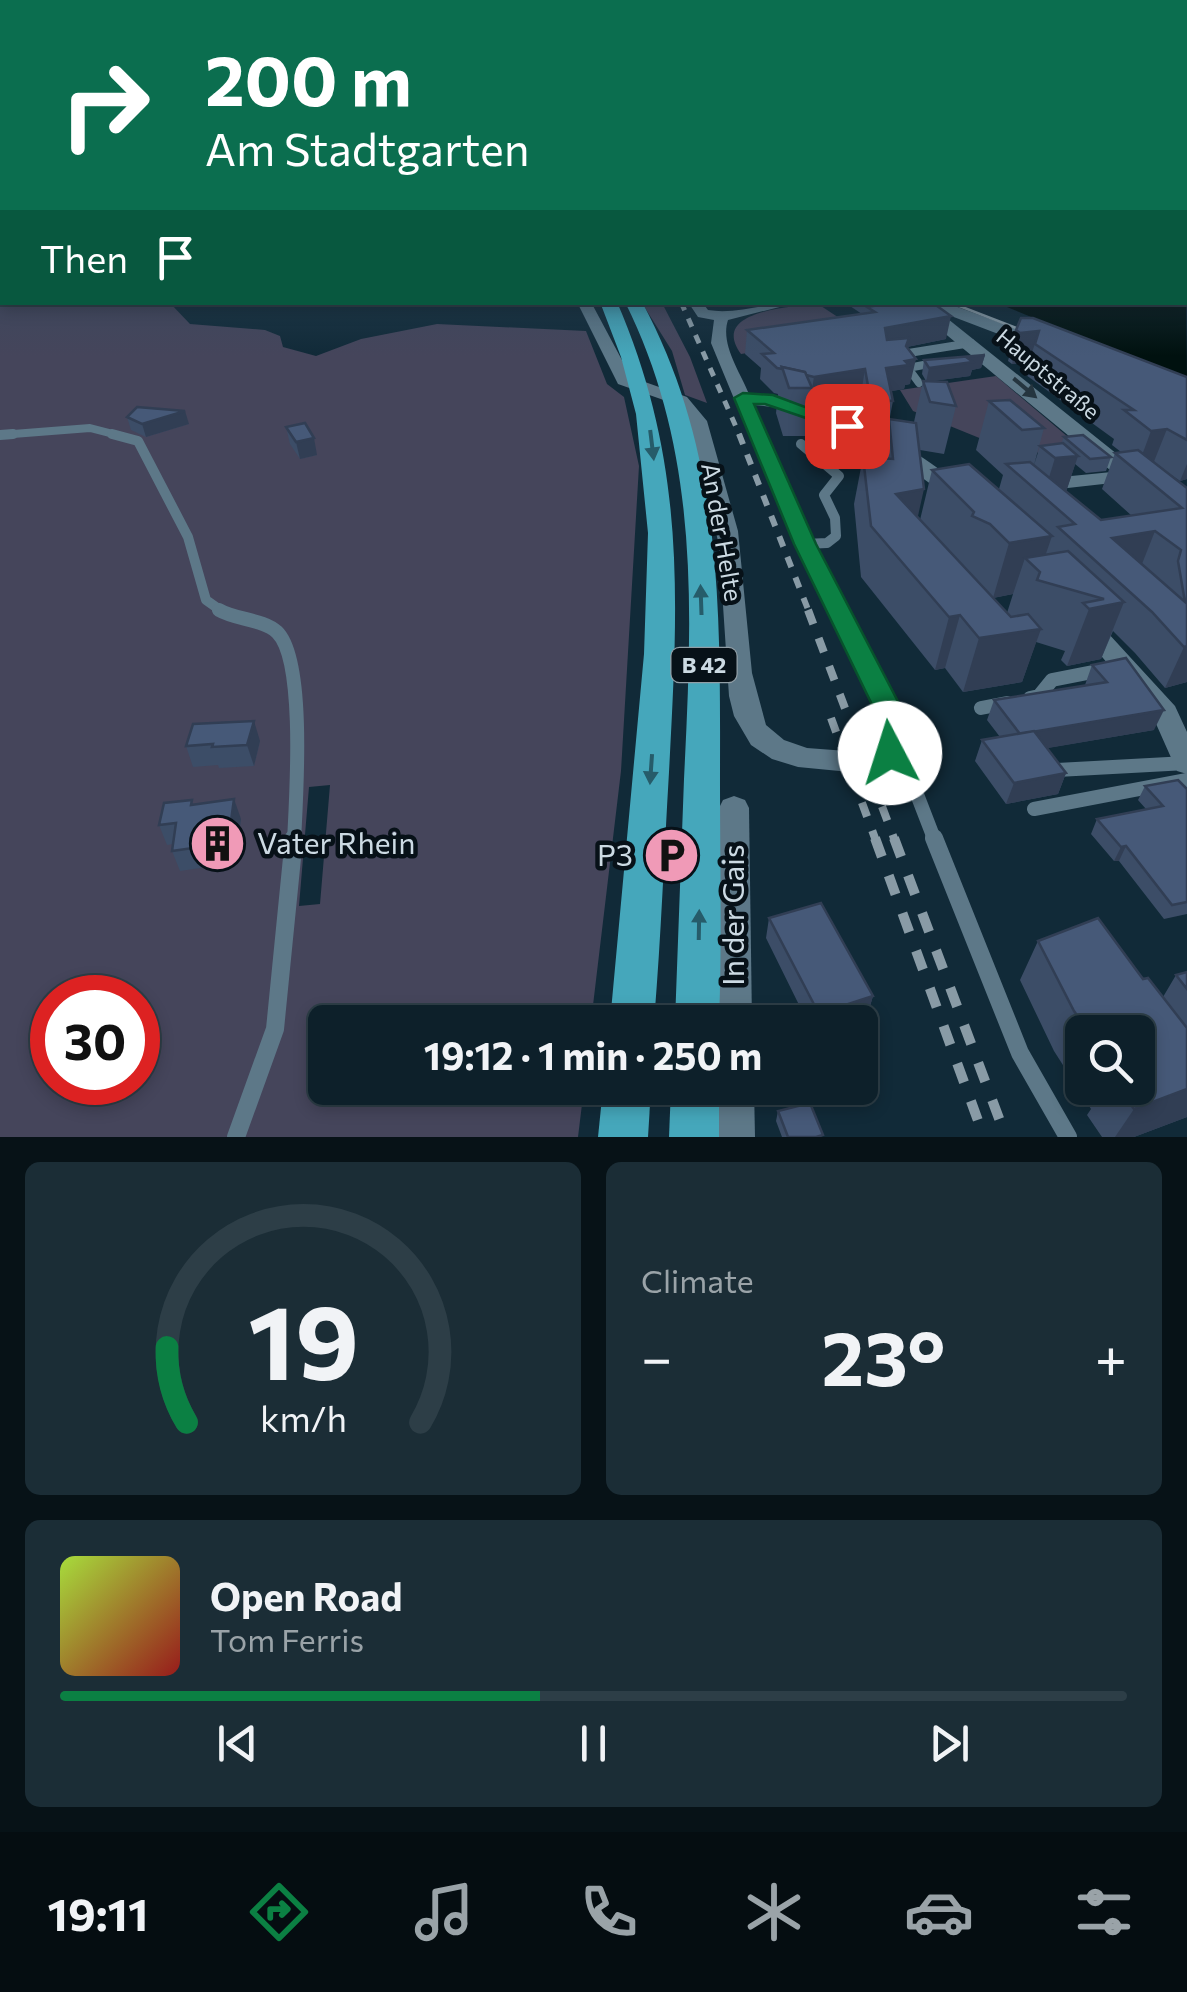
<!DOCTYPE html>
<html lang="en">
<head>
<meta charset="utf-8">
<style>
  :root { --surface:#0d202a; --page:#1b2d36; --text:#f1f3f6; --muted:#9aa3a8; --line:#2d3e47; --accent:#0b8043 }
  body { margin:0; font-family:Commissioner,sans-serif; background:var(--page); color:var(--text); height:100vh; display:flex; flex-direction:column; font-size:38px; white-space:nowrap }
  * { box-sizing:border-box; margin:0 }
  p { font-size:32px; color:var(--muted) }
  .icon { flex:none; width:55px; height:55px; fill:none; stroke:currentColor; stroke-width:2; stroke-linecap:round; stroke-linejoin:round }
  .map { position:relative; height:1137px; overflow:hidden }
  .panel { display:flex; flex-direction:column; gap:25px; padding:25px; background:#071217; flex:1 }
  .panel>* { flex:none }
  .banner { position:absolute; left:0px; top:0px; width:1188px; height:305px; box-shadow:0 5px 15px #0003,0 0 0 2px var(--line); background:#0b6e4f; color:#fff; overflow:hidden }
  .fabs { position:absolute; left:1065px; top:1015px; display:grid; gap:20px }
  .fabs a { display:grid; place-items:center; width:90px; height:90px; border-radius:15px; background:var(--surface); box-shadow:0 5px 15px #0003,0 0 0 2px var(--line); font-size:50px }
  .speed { position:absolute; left:30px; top:975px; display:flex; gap:20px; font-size:50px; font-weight:700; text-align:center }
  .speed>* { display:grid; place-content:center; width:130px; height:130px; border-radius:50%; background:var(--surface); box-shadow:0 5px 15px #0003,0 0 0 2px var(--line); line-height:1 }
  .speed .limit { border:15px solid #d22; background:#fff; color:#111 }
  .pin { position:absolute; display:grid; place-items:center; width:85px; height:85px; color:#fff; margin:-42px; border-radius:20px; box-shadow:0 5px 15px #0006 }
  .me { position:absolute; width:110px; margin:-55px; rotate:355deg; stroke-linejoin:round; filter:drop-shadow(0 0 8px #0008) }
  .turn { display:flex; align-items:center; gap:35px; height:210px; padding:0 40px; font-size:45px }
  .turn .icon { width:130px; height:130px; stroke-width:2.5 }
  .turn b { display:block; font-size:70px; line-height:85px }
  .then { display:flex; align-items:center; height:95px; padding:0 40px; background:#0003; gap:20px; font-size:38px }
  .big { font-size:75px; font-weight:700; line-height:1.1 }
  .panel .tile { flex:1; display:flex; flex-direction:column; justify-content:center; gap:15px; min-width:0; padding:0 35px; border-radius:15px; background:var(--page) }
  .panel .dial { align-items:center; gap:0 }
  .dial svg { height:260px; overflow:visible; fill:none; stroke:var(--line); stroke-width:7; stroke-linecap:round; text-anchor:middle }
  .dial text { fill:var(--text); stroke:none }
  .song { display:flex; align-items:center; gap:30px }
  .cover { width:120px; height:120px; border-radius:15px; background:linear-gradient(135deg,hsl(80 70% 55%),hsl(0 70% 35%)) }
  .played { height:10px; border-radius:5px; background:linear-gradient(90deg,var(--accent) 45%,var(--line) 45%) }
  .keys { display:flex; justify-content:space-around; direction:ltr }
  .heat { display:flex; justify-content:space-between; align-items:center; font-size:55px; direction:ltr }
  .panel .tiles { flex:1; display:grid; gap:25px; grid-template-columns:1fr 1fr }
  .tile:last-child { grid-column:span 2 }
  .trip { position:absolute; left:308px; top:1005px; width:570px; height:100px; border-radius:15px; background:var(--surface); box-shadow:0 5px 15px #0003,0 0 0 2px var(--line); font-weight:700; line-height:100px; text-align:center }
  .menu { display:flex; height:160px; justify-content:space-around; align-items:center; background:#050d11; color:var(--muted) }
  .menu .icon { width:70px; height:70px }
  .menu .on { color:var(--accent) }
  .menu b { font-size:45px; color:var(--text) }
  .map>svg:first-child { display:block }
</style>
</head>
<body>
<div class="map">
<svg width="1187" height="1137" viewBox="0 0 1187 1137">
  <rect width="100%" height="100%" fill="#112a38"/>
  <g fill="#45455b" fill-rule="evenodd">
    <path d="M0,197L2,302L170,303L190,324L265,330L280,336L283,347L316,356L361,339L437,324L586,331L607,384L624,397L639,466L621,771L591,1022H325V1088H584L578,1137H0ZM330,785L320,904L299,906L309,787ZM52,998H138V1082H52Z"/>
    <path d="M642,303H662L690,357L707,403L685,395L672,351Z"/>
    <path d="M818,304L865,335L741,354C709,310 791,307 818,304Z"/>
    <path d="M996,376L1081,448L1013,455L1004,448L913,411L900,390Z"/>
  </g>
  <path fill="#00110f" d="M1185,197L1187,381L997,303L1185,302Z"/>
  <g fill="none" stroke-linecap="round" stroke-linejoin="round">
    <g stroke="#5d7888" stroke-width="8">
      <path d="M896,355L971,343"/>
      <path d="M919,383L908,368L939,362"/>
      <path d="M0,435L90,428L121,436"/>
    </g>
    <g stroke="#5d7888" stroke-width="10">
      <path d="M112,434L138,441L188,537L206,600L223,612"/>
      <path d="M0,435L13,434"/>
      <path d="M801,444L839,476L824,495L835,518L836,536L827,543L805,544"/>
    </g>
    <g stroke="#5d7888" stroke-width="14">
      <path d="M219,610C236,620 263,619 277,632C306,660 296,799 294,841"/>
      <path d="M1030,698L1039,696L1052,680L1103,670"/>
      <path d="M981,708L1007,703"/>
      <path d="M890,753L918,797L935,841"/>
      <path d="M1057,770L1187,763"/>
      <path d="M1034,809L1187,780"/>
    </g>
    <g stroke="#5d7888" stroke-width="18">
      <path d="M934,838L1020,1053L1068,1137"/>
      <path d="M236,1137L275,1029L294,838"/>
    </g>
    <g fill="#5d7888" fill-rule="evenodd">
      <path d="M577,302H591L631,377L687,397L707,421L738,531L752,673L766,725L784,740L807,748L860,752L878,743V717L794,544L711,343L714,320L698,317L688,302H702L708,310C737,315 768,302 799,302L728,320C720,344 740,372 749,394C814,399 922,443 965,493L962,497H948C892,454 827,410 754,405L816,544L906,717L908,734L901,754L883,768L860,773L798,767L772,759L751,745L734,716L729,696L719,545L689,421L675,404L618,384Z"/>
      <path d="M1132,470L1139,472L1142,476L1139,480L1041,491L1031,485L1041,479Z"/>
      <path d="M1087,617L1096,620L1175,706L1187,732V774L1177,771L1153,717L1075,625Z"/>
      <path d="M734,796L745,800L749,808L752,1022H716L719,808L723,800Z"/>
      <path d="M716,1088H754L755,1137H715Z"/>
    </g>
    <path fill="#5d7888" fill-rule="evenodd" d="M918,302H944L1050,341V349H1038L938,311L1187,510V529L1179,527L925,317Z"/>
    <g fill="#45a7bb" fill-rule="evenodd">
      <path d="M600,302H617C687,464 678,601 669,772C664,856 661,939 654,1022H610L644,654L648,533L636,414L621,357Z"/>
      <path d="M625,302H642C725,456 720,616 720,786C720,865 722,944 719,1022H675C678,941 681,860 684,779C692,614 701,454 625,302Z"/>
      <path d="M603,1088H651L648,1137H598Z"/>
      <path d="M671,1088H719V1137H669Z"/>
    </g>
    <path stroke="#899ba6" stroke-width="2.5" d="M949,302L1042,338"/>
    <path stroke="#899ba6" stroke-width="5" stroke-dasharray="9 9" stroke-linecap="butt" d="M681,302L740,436"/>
    <path stroke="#899ba6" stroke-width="6" stroke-dasharray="11 11" stroke-linecap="butt" d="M739,434L809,612"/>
    <g stroke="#899ba6" stroke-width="8" stroke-dasharray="15 15" stroke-linecap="butt">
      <path d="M808,610L895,841"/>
      <path d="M831,718L876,841"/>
    </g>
    <g stroke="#899ba6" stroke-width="10" stroke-dasharray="20 20" stroke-linecap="butt">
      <path d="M875,838L984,1137"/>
      <path d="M894,838L1006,1137"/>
    </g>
  </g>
  <g fill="#3c4d67" fill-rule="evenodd">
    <path d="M844,302H921L946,339L907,347L910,384L905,385L904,389L891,391L893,401L888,427L873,426L865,422L864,416L856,464L837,463L832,458L830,437L836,398L810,402L805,436H783L776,413L778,394L774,393L760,379L761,368L745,354L747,330L862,314Z"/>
    <path d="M1016,330L1187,377V479L1180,481L1165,471L1187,488V682L1165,688L1135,653L1113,631L1101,659L1067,666L1061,660L1065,651L1036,642L1022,682L963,692L945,668L935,670L861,577L854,504L863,457L882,458L889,419L914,422L923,381H926L922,374L924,360L985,355L981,368L972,370L970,376L932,381L956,406L944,454L920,450L918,517L920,520L932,470L999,489L1003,475L976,450L989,401L1044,428L1034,465L1040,446L1061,444L1064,437L1111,457L1106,471L1086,473L1075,464L1066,492L1101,520L1132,516L1102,489L1115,453L1121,452L1112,445L1114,439L1026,375L1029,362L1012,364L1008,361ZM1013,594L1007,613L993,598Z"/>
    <path d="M127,417L189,424L146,437L131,430Z"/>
    <path d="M286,427L317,455L300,459L290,444Z"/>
    <path d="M1092,665L1154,730L1047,748L1066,773L1058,794L1006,804L975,761L982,740L1000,737L987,720L994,700L1085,685Z"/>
    <path d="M260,741L254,766L219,768L218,765L193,767L186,746Z"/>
    <path d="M1145,786L1187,789V914L1164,919L1119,861H1114L1091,834L1097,819L1146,809L1138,800Z"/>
    <path d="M193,804L241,819L235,863L180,871L172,851L173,844L167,845L159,825Z"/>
    <path d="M769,918L873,996L867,1016L847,1022H804L805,1017L766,938Z"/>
    <path d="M1038,941L1143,979L1163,997L1176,975L1187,972V1117L1134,1137H1102L1087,1115L1091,1109L1054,1051L1020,980ZM1082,1032H1138V1088H1082Z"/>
    <path d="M778,1111L822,1137H782L776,1121Z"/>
  </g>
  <g fill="#313e54">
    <path d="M951,316L946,339L907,347L905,361L916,359L910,384L905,385L904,389L881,393V352L885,328Z"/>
    <path d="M1039,331L1029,362L1012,364L1020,333Z"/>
    <path d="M985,355L981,368L972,370L970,376L926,382L929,368L966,357Z"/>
    <path d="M865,369L861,394L837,389L836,398L810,402L814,377Z"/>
    <path d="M185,411L189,424L146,437L142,424Z"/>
    <path d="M1167,429L1153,464L1138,466L1151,431Z"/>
    <path d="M314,438L317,455L300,459L296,442Z"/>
    <path d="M1078,456L1061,507L1043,497L1055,458Z"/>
    <path d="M1187,464V479L1180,481Z"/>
    <path d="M924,489L913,538L896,494Z"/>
    <path d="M1155,531L1140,569L1112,538Z"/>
    <path d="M1052,536L1037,580L1040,572L1025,558L1013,594L993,598L1009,543Z"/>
    <path d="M1124,602L1101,659L1067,666L1089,609Z"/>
    <path d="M960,615L945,668L935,670L949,617Z"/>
    <path d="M1041,629L1022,682L963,692L979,638Z"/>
    <path d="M1187,646V682L1165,688L1184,647Z"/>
    <path d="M1164,710L1154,730L1013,754L1021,734Z"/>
    <path d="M254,721L260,741L254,766L247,745Z"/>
    <path d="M1066,773L1058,794L1006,804L1014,783Z"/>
    <path d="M234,799L241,819L235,863L228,843Z"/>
    <path d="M1126,846L1119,861H1114L1121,847Z"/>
    <path d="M873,996L867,1016L847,1022H835L839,1007Z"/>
    <path d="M1187,1089V1117L1134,1137H1115L1134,1109Z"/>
  </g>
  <g fill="#465978" stroke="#313e54" stroke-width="2.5" fill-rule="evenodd">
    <path d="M884,302H921L924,304L933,303L951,316L885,328L887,340L909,338L906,346L916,359L905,361L909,365L886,368L893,401L877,400L870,397L865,369L814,377L806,375L805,372L782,367L783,369L777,368L762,354L774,353L747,330L875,312L867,307L886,304Z"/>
    <path d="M1021,318H1033L1187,377V440L1167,429L1151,431L1124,410H1134L1035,344L1039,331L1020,333L1016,330Z"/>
    <path d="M985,355L966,357L973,362L929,368L924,360Z"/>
    <path d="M782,367L805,372L812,388H789Z"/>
    <path d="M923,381L947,382L956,406L930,402Z"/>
    <path d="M837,389L861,392L864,415L845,413L839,409Z"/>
    <path d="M1010,400L1044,428L1022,430L989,401Z"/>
    <path d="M137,407L185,411L142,424L127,417Z"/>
    <path d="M889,419L916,423L924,489L896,494L1011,617L1028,614L1041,629L979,638L960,615L949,617L871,526L863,457L893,459Z"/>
    <path d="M305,423L314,438L296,442L286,427Z"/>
    <path d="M1083,435L1111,457L1090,459L1064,437Z"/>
    <path d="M1063,443L1078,456L1055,458L1040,446Z"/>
    <path d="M1138,450L1187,488V646L1184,647L1152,612L1058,527L1075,524L1006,464L1030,462L1101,520L1182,508L1115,453ZM1155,531L1181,550L1178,561L1185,602L1112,538Z"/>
    <path d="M969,464L1052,536L1009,543L990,524L972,516L974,512L932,470Z"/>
    <path d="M1068,551L1124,602L1089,609L1083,603L1104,599L1037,580L1040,572L1025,558Z"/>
    <path d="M1126,658L1164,710L1020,734L994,700L1107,682L1092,665Z"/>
    <path d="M254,721L247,745L212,747L213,744L186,746L193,724Z"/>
    <path d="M1034,731L1066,773L1014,783L982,740Z"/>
    <path d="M1178,780L1187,789V902L1172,905L1126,846L1121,847L1097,819L1163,806L1145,786Z"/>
    <path d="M234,799L228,843L172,851L176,823L159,825L164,803L192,800L191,805Z"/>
    <path d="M821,903L873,996L839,1007L847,1022H808L805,1017L818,1012L769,918Z"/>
    <path d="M1098,918L1143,979L1148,978L1187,1028V1089L1134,1109L1118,1088H1138V1032H1089L1074,1011L1038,941Z"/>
    <path d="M1187,972V989L1176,975Z"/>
    <path d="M810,1103L823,1135L816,1137H788L778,1111Z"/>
  </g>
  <defs><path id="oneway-solid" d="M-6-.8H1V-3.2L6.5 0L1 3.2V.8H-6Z" transform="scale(2.5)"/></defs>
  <use fill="#25353f" href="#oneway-solid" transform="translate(1025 388) rotate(40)"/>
  <g fill="#265c6a">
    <use href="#oneway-solid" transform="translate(652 445) rotate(83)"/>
    <use href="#oneway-solid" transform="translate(701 600) rotate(-92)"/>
    <use href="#oneway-solid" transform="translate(651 769) rotate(94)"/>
    <use href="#oneway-solid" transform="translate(699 925) rotate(-89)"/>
  </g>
  <linearGradient id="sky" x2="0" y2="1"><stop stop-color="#09171f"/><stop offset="0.55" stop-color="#324a5e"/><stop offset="1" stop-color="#324a5e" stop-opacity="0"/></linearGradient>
  <rect width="1187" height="356" fill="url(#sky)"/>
  <path fill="#0b8043" stroke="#07532c" stroke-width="2.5" d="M743,393L773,395L856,426L847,432L765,404H754L816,544L906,717L911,735L901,760L890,763L880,760L876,753L883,735L878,717L794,544L734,398Z"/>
  <defs>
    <symbol id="building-disc" viewBox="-11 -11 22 22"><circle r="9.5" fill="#f09ab7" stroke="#071118"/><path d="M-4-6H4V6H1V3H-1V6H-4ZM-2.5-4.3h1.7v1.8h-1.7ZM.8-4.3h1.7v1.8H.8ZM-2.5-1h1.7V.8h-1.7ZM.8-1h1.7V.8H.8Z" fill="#111"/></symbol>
    <symbol id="parking-disc" viewBox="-11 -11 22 22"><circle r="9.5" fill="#f09ab7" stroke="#071118"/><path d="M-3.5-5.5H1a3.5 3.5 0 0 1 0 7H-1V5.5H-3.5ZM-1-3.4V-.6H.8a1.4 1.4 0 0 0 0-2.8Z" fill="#111"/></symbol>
  </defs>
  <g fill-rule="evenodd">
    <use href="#building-disc" x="186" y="812" width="63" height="63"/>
    <use href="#parking-disc" x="640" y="824" width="63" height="63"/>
  </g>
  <g text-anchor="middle" stroke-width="9" stroke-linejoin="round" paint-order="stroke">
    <g font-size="22" fill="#ccdae3" stroke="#071118">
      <text transform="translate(1048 374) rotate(40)" y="8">Hauptstraße</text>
    </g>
    <rect fill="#071118" stroke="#919ea6" stroke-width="2.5" x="671.5" y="648" width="65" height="34" rx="8"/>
    <g font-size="22" font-weight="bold" fill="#ccdae3">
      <text x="704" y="673">B 42</text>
    </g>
    <g font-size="25" fill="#ccdae3" stroke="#071118">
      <text transform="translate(722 532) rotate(80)" y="9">An der Helte</text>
    </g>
    <g font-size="30" fill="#ccdae3" stroke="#071118" text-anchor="start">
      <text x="257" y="854">Vater Rhein</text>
      <text x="633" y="866" text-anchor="end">P3</text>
    </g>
    <g font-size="30" fill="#ccdae3" stroke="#071118">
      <text transform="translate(734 915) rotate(-90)" y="10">In der Gais</text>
    </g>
  </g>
</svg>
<div class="fabs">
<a><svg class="icon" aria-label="search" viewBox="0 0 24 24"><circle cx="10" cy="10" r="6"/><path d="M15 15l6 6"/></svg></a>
</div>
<div class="speed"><div class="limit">30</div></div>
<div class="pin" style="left:847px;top:426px;background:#d93025"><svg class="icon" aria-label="arrive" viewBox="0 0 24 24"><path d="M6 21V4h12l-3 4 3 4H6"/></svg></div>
<svg class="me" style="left:890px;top:753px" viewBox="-20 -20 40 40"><circle r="19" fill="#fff"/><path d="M0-13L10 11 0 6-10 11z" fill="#0b8043"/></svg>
<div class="trip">19:12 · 1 min · 250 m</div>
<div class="banner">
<div class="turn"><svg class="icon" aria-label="right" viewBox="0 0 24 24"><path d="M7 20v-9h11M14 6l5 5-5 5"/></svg><div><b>200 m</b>Am Stadtgarten</div></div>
<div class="then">Then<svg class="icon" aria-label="arrive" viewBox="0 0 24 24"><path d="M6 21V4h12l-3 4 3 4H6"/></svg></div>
</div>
</div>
<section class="panel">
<div class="tiles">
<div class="tile dial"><svg viewBox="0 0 100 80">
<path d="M14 69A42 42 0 1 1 86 69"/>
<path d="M14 69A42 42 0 0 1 8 46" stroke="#0b8043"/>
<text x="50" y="56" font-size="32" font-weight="700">19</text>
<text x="50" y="72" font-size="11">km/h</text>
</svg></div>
<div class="tile"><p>Climate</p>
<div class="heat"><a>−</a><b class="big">23°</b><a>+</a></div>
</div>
<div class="tile">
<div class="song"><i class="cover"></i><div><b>Open Road</b><p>Tom Ferris</p></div></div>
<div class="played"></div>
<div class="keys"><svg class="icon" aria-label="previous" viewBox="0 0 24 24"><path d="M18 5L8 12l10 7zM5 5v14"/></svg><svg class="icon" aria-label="pause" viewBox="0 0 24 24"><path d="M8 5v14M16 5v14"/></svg><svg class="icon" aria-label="next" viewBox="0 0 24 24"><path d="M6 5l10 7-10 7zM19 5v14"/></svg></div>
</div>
</div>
</section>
<nav class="menu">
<b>19:11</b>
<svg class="icon on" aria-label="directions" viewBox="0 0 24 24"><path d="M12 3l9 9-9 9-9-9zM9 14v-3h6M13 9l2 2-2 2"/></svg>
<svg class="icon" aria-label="music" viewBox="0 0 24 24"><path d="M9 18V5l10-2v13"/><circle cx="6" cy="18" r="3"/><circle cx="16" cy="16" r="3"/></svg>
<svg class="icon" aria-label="phone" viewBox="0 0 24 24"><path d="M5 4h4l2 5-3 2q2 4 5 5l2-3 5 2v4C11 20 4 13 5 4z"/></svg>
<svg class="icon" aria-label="climate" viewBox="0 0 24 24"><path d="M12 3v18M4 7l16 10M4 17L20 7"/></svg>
<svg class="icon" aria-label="car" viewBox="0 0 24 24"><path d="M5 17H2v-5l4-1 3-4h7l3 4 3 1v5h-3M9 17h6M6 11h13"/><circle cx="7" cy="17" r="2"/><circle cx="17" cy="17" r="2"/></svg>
<svg class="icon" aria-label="filters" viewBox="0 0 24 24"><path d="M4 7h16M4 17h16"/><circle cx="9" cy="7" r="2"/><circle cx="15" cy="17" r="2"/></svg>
</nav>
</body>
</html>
